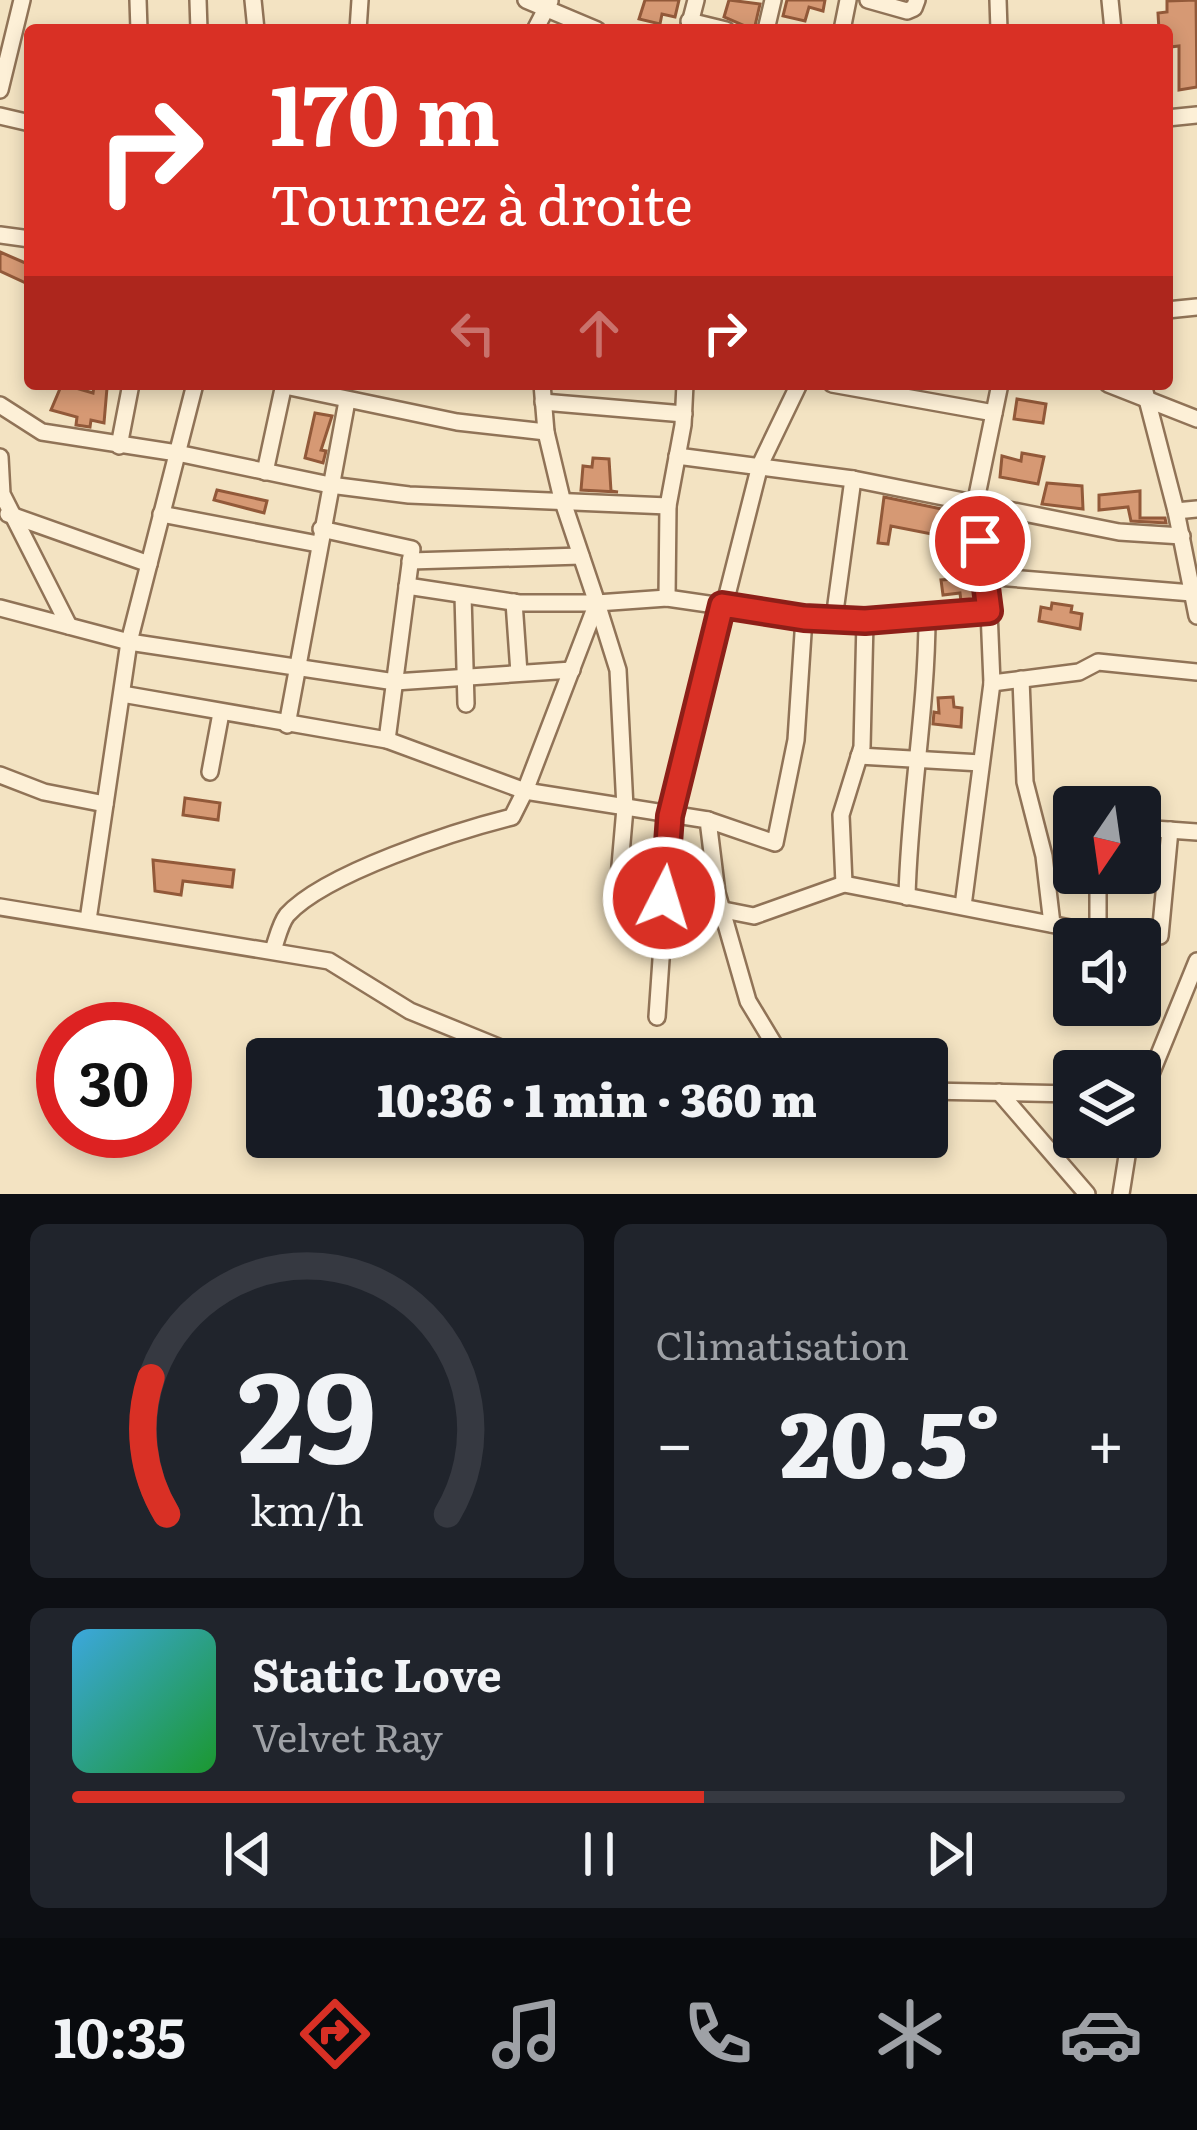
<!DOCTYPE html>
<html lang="fr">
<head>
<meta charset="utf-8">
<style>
  :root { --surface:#171b24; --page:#20242c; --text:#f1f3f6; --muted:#9ea1a6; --line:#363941; --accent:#d93025 }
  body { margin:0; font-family:Literata,serif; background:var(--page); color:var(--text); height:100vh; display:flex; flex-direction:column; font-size:45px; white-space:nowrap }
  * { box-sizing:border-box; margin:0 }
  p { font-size:39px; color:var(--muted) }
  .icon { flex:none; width:66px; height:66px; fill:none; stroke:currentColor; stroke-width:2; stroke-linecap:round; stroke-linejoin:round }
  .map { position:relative; height:1194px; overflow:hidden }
  .details { display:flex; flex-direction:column; gap:30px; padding:30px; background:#0d0f14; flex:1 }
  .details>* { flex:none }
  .hud { position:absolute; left:24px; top:24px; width:1149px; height:366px; border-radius:12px; box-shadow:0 6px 18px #0003; background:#d93025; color:#fff; overflow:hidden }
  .needle { width:78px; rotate:193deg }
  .buttons { position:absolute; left:1053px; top:786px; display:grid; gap:24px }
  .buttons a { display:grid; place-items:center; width:108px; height:108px; border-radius:12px; background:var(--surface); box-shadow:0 6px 18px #0003; font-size:60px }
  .speed { position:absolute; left:36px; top:1002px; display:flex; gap:24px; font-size:60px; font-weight:700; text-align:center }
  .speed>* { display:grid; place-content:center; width:156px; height:156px; border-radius:50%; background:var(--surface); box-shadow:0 6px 18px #0003; line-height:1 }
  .speed .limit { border:18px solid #d22; background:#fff; color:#111 }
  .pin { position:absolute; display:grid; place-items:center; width:102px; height:102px; color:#fff; margin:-51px; border:6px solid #fff; border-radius:50%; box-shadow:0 3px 12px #0007 }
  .me { position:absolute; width:132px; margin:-66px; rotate:5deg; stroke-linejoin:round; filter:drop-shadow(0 0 9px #0008) }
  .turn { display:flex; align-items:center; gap:42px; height:252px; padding:0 48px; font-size:54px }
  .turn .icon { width:156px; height:156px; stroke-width:2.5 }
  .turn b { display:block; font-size:84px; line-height:102px }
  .lanes { display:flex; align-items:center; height:114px; padding:0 48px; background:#0003; justify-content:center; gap:60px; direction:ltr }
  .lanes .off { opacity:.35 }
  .big { font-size:90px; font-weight:800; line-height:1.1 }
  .details .tile { flex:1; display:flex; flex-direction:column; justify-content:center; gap:18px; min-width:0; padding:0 42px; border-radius:18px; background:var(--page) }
  .details .dial { align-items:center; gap:0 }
  .dial svg { height:312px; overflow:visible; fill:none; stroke:var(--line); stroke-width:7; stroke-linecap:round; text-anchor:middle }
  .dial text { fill:var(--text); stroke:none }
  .song { display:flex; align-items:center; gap:36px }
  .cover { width:144px; height:144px; border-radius:18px; background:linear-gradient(135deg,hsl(200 70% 55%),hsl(130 70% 35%)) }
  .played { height:12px; border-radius:6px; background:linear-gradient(90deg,var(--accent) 60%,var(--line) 60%) }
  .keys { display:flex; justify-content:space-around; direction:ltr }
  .heat { display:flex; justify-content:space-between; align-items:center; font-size:66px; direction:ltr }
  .details .tiles { flex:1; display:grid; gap:30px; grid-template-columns:1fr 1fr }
  .tile:last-child { grid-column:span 2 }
  .trip { position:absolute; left:246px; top:1038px; width:702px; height:120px; border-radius:12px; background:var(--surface); box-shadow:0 6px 18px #0003; font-weight:800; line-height:120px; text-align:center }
  .tabs { display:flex; height:192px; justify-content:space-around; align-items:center; background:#090b0e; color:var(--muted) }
  .tabs .icon { width:84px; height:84px }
  .tabs .active { color:var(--accent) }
  .tabs b { font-size:54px; color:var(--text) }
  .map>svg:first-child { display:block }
</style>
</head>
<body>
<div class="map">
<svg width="1197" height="1194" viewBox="0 0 1197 1194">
  <rect width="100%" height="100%" fill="#f3e3c2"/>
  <g fill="#d69974" stroke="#925939" stroke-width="3">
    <path d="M645,0H679L675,17L662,14L660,24L639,19Z"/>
    <path d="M729,0L760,4L754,30L724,17Z"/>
    <path d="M787,0H825L823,11L809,7L805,21L783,16Z"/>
    <path d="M1196,0L1197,87L1179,90V46L1170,47L1167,30H1159L1158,13L1167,12V1Z"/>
    <path d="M0,252L30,265L26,283L0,271Z"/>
    <path d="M62,384L93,393L94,386L107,388L104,423L91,420L90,427L76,425L77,417L51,410Z"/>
    <path d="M1017,399L1046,404L1043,423L1014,419Z"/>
    <path d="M315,413L332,416L321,450L326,451L323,463L305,458Z"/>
    <path d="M1022,453L1044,457L1038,484L1000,477L1002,456L1021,461Z"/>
    <path d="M593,458L609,459L611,491L618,492L581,490L583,466L592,467Z"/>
    <path d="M1047,483L1082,486L1083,509L1042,504Z"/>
    <path d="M217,490L267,501L264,513L214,500Z"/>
    <path d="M1140,491V518H1165L1166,523L1131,521L1128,507L1099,510V495Z"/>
    <path d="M884,497L951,511L947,537L891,526L888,544L878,543Z"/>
    <path d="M1000,521L1020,525L1016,548L996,544Z"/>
    <path d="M969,578H972L975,600L961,601L960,593L943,595L941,580Z"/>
    <path d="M1052,603L1072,606L1071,612L1082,614L1080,629L1039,621L1041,607L1051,609Z"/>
    <path d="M953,697L954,707L962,708L961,727L933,724L934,712L939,713L938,698Z"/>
    <path d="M185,798L220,803L218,820L183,815Z"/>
    <path d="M153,860L234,870L232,887L183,881L181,895L155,891Z"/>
  </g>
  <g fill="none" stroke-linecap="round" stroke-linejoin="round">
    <defs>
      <g id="minor">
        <path d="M138,0L139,30"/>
        <path d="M198,0L199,30"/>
        <path d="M253,0L256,30"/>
        <path d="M526,0L597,30"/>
        <path d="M868,0L907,11L914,8L917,0"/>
        <path d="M998,0L999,30"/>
        <path d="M1110,0L1113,30"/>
        <path d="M689,21L726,30"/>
        <path d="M689,27L696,0"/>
        <path d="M358,30L360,0"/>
        <path d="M535,30L550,1"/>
        <path d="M766,30L773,0"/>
        <path d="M842,30L848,0"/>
        <path d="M0,90L22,0"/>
        <path d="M0,116L30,123"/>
        <path d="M1167,118L1197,115"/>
        <path d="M0,235L30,239"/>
        <path d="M1167,310L1197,307"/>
        <path d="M832,384L994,413"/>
        <path d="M1108,384L1197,419"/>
        <path d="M1143,384L1176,511L1197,616"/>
        <path d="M285,386L457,422L546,432"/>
        <path d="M543,402L684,414"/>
        <path d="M0,405L42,432L177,453L330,485L409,495L668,506"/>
        <path d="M119,446L131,384"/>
        <path d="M677,456L853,479L1119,532L1182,536"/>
        <path d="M0,457L2,494L69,626"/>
        <path d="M265,472L284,384"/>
        <path d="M1176,511L1197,509"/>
        <path d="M8,514L149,564"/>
        <path d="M161,514L318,544"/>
        <path d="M321,529L412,549L387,740"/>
        <path d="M410,561L581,556"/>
        <path d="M984,576L1192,593"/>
        <path d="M407,586L519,603H597L667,598L804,618L865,621L989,611"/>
        <path d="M463,595L466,704"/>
        <path d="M667,598L668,506L683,425L685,384"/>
        <path d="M514,602L519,673"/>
        <path d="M597,603L618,670L625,808L618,889L754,916L844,884L1091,932L1098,926V873"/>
        <path d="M0,608L129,642L395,682L572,670"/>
        <path d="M834,619L853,479"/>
        <path d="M1021,679L1025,782L1044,856L1052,924"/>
        <path d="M992,683L1079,672L1098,662L1197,672"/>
        <path d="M122,694L387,740L525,791L708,820L717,893L748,1001L783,1059"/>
        <path d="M287,725L347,401"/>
        <path d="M859,756L981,763"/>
        <path d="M210,772L221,713"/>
        <path d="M0,775L44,792L105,804"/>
        <path d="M708,820L775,843L796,740L804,618"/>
        <path d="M1140,828L1197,832"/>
        <path d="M844,884L841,815L862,747L865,621"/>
        <path d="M907,897C909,803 927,710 927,616"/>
        <path d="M963,906L992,683L989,611L975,505L1000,384"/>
        <path d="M0,907L329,961L410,1011L528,1059"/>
        <path d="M88,920L129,642L195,384"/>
        <path d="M1160,936L1170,830"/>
        <path d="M273,950C277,939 280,924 287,915C325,873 456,831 512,817L525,791L597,603L562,499L546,432L542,384"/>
        <path d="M657,1017L671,816L760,465L799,384"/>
        <path d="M927,1091L1074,1094"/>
        <path d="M999,1092L1087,1194"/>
        <path d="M1140,1101L1197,961"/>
        <path d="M1121,1194L1130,1137"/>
      </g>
    </defs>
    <use href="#minor" stroke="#907357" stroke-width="20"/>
    <use href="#minor" stroke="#fdf0d7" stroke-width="15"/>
  </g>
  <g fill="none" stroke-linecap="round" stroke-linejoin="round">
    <defs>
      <path id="route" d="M664,898L670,816L722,605L804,618L865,621L989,611L980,541"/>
    </defs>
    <use href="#route" stroke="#8d1f18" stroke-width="30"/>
    <use href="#route" stroke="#d93025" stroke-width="21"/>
  </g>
</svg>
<div class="buttons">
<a><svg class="needle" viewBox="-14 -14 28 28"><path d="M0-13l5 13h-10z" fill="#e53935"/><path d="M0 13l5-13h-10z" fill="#9ea1a6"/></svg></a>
<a><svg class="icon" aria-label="sound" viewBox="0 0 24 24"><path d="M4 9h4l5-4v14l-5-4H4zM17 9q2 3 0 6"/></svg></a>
<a><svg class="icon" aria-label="layers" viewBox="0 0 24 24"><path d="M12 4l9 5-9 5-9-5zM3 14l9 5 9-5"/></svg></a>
</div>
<div class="speed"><div class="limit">30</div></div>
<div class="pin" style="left:980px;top:541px;background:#d93025"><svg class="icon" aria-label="arrive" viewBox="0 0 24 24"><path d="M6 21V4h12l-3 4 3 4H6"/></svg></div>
<svg class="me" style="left:664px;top:898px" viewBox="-20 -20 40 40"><circle r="17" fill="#d93025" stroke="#fff" stroke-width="3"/><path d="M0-11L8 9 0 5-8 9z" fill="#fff"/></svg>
<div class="trip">10:36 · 1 min · 360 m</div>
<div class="hud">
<div class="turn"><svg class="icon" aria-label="right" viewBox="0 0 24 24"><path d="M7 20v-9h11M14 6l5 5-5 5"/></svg><div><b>170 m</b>Tournez à droite</div></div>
<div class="lanes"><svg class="icon off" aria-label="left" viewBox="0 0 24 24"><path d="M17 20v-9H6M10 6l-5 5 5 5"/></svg><svg class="icon off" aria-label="ahead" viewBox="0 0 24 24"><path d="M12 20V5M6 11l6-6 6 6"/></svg><svg class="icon" aria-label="right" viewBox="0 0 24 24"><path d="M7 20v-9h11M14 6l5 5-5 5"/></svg></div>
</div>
</div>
<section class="details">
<div class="tiles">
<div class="tile dial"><svg viewBox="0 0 100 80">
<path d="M14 69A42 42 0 1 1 86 69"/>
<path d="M14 69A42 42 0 0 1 10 34" stroke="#d93025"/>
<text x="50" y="56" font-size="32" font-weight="700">29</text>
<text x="50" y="72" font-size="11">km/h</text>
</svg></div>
<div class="tile"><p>Climatisation</p>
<div class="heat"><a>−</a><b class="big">20.5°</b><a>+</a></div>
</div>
<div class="tile">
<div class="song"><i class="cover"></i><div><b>Static Love</b><p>Velvet Ray</p></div></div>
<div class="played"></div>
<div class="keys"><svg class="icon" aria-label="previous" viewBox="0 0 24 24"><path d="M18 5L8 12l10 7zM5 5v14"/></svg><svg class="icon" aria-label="pause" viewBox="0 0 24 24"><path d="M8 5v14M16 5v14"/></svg><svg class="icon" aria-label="next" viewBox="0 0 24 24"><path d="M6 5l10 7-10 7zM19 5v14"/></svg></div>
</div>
</div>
</section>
<nav class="tabs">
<b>10:35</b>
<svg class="icon active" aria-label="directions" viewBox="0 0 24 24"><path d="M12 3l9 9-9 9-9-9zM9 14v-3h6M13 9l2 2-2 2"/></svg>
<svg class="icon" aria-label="music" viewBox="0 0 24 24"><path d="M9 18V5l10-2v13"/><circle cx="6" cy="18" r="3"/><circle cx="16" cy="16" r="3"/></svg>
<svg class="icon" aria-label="phone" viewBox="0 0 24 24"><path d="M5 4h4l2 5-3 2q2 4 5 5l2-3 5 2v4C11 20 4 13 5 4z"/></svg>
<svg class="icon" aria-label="climate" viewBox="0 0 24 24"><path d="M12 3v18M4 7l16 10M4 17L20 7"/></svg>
<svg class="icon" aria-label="car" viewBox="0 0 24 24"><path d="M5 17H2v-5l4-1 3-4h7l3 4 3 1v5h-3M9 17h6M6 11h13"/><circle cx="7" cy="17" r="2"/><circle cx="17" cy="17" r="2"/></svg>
</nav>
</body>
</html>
